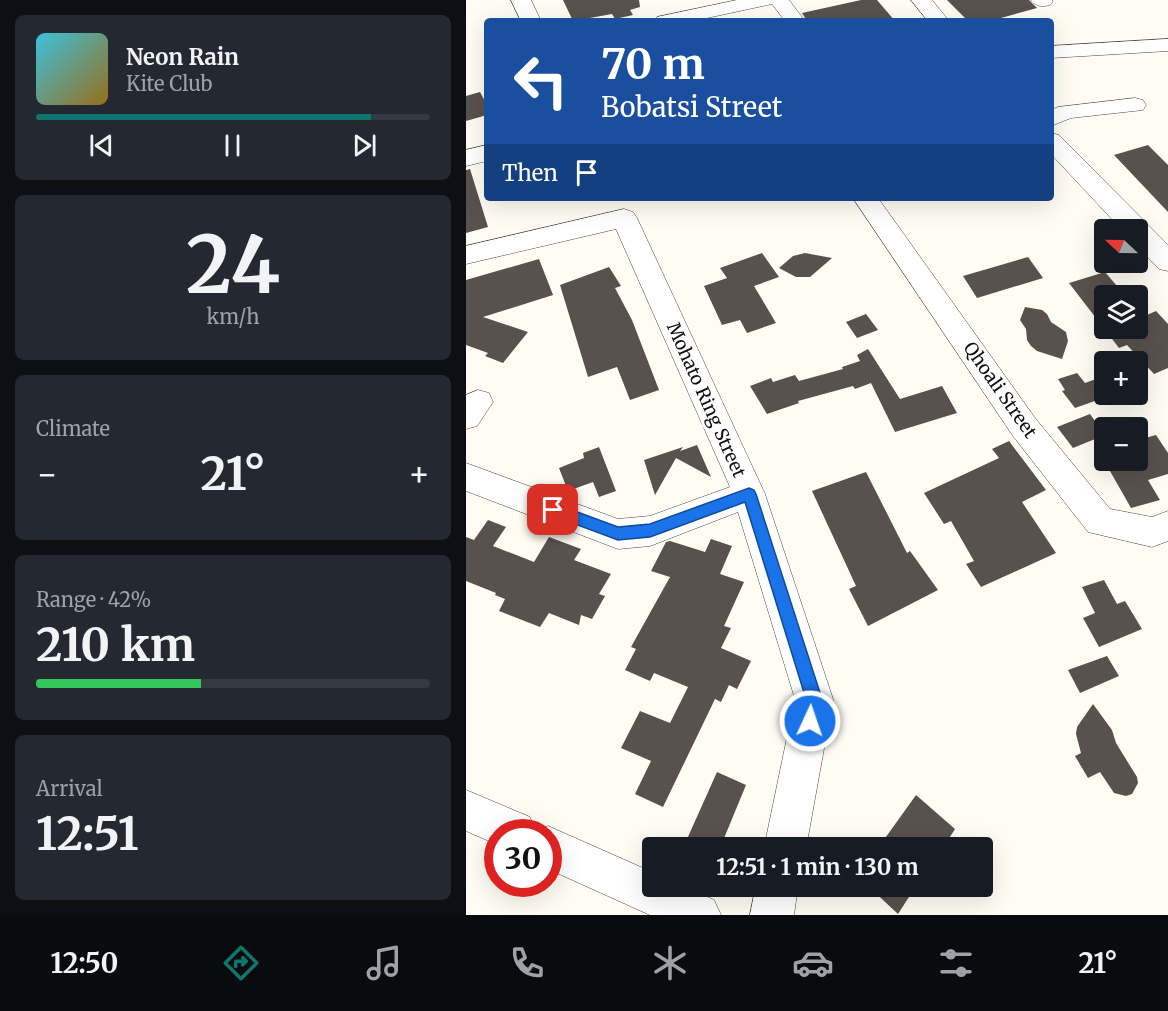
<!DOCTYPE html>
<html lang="en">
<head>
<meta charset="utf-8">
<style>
  :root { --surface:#171b24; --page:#242831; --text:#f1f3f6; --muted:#9ea1a6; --line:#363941; --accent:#0f766e }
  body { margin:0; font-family:Merriweather,serif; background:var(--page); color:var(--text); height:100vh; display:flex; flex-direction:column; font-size:22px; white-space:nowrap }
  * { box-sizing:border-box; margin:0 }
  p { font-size:20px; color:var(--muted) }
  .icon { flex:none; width:33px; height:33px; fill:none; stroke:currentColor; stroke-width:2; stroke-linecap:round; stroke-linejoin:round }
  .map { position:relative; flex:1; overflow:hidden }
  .drawer { display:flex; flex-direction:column; gap:15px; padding:15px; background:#0d0f14; width:466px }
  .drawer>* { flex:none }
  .hud { position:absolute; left:18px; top:18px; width:570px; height:183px; border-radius:6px; box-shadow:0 6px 24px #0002; background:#1a4fa0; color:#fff; overflow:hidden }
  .needle { width:39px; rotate:292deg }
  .fabs { position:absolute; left:628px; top:219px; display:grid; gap:12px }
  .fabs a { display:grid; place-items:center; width:54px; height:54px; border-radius:6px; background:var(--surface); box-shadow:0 6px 24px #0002; font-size:30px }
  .speed { position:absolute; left:18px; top:819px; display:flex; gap:12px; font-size:30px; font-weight:700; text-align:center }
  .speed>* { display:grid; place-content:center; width:78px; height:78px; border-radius:50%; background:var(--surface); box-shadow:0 6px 24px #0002; line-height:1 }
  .speed .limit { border:9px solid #d22; background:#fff; color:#111 }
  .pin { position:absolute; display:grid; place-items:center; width:51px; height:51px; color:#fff; margin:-26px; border-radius:12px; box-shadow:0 3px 9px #0006 }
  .me { position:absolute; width:66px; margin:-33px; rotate:3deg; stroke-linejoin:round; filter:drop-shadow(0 0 4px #0008) }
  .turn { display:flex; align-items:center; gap:21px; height:126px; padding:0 18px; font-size:27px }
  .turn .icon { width:78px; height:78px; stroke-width:2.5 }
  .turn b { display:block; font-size:42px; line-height:51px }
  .then { display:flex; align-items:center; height:57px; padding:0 18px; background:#0003; gap:12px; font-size:22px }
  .big { font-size:45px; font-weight:700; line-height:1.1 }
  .drawer .card { flex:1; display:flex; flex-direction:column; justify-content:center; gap:9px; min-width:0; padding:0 21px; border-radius:9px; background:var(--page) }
  .drawer .dial { align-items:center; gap:0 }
  .dial b { font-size:78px; line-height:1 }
  .song { display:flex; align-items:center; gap:18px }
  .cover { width:72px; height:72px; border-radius:9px; background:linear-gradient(135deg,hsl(190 70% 55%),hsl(40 70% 35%)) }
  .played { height:6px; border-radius:3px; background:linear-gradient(90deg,var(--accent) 85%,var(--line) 85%) }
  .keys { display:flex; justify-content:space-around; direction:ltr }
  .heat { display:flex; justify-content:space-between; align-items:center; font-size:33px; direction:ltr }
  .charge { height:9px; border-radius:4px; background:linear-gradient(90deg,#34c759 42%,var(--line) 0) }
  .trip { position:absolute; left:176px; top:837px; width:351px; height:60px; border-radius:6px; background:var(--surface); box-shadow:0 6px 24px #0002; font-weight:700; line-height:60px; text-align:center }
  .tabs { display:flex; height:96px; justify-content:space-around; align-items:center; background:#090b0e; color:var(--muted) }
  .tabs .icon { width:42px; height:42px }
  .tabs .selected { color:var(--accent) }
  .tabs b { font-size:27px; color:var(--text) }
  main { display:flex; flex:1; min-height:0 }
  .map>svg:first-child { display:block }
</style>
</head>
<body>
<main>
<section class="drawer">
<div class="card">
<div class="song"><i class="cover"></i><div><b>Neon Rain</b><p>Kite Club</p></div></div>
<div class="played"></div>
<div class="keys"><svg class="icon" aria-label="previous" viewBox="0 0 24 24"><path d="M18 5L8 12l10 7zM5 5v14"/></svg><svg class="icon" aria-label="pause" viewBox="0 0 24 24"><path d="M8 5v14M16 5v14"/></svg><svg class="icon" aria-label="next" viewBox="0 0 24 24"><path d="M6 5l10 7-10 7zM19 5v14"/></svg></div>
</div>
<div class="card dial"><b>24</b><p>km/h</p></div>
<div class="card"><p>Climate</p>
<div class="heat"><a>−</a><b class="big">21°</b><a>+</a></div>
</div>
<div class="card"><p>Range · 42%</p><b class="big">210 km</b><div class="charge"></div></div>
<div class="card"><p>Arrival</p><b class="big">12:51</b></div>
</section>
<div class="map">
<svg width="702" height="915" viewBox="0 0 702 915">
  <rect width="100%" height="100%" fill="#fffcf4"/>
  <g fill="#59514d">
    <path d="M97,0H173L174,7L164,10L167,15L149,19L146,14L107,21Z"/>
    <path d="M395,0H411L429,21H341L336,13Z"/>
    <path d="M481,0H563L571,8L535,18L502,21Z"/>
    <path d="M14,92L21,105V115L0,121V96Z"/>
    <path d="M682,145L702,165V212L648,155Z"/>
    <path d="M4,169L22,227L0,233V170Z"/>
    <path d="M296,253L313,277L288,286L310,323L281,333L274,320L256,325L238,286L261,278L254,268Z"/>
    <path d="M339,253L366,258L344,277H330L313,268L327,256Z"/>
    <path d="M562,257L577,278L511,298L497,276Z"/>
    <path d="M73,259L87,295L17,317L62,332L37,363L19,356L22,353L0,345V280Z"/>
    <path d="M143,267L155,286L149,288L166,320L193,390L164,400L151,367L122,377L94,285Z"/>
    <path d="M639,272L651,286L656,285L665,296H639V328H672V304L681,315L690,311L702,324V368L688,374L661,345L653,348L603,283Z"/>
    <path d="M559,307L576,310L581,314L585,322L600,332L602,341L596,359L571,351L565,346L561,340L560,329L554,320Z"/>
    <path d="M400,314L412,330L391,338L380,322Z"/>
    <path d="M402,349L434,399L476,386L491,413L429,432L405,383L389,389L387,386L332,401L333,403L301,414L284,386L305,378L307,382L329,375L333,381L377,369L376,367L394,361L391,355Z"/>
    <path d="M611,373L619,383L630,379L639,394L643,396L609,408L596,391L599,390L592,379Z"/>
    <path d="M624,414L639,435L607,448L591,427Z"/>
    <path d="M690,435L702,453V474L682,480L694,500L665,508L632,450L639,448V460H672V440Z"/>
    <path d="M543,441L580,490L556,502L590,553L515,587L500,564L508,561L485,521L478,524L458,493L533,458L526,449Z"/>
    <path d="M231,445L245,477L210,458L189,495L178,460L217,447L214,451Z"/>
    <path d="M133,447L150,491L133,497L127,482L102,491L93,468L118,458L117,453Z"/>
    <path d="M400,472L441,553L444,551L472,590L402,626L383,589L390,586L346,491Z"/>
    <path d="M22,520L40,527L27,546L68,562L83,537L115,549L108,560L145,574L133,594L139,596L126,619L115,615L113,625L83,613L74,627L33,611L39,599L29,595L30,593L0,581V537L8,540Z"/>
    <path d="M245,539L266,546L254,574L278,582L258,626L265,628L255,648L285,661L271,689L263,685L255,702L249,699L197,807L169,794L185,761L155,748L174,711L204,723L222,687L188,673L184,681L159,670L170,649L165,647L204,577L185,571L200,542L204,541L239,552Z"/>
    <path d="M638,580L651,604L659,601L676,629L633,647L617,618L629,613L616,587Z"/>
    <path d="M641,656L653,676L614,693L602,670Z"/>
    <path d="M627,704L646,730L650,743L671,777L672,783L666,794L660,796L648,793L634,772L622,778L609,756L615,753L610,734L611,727Z"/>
    <path d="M251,772L280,785L254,848H217Z"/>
    <path d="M450,795L489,829L477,848H412Z"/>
    <path d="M402,886H450L432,914Z"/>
  </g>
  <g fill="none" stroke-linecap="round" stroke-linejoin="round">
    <defs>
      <g id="minor">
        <path d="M45,0H65L75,21H55Z"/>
        <path d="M271,0H323L339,21H319L306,4L227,21H188L191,17Z"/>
        <path d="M445,0H466L483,21H462Z"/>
        <path d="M565,0H586L587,1L584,5C576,7 570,7 565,0Z"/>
        <path d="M702,39V51L585,58V46Z"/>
        <path d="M669,98L677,100L680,105L677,110L605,118L585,126V110L592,107Z"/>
        <path d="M585,133L593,135L702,245V271L693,269L672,247V230H656L585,154Z"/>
        <path d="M21,145V161L0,166V150Z"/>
        <path d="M387,198H412L569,418L644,509L686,517L702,511V541L686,547L622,532L547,436Z"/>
        <path d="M158,209L167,212L171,218L299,494L367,699L340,848H298L329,699L272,512L184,546L152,549L0,491V463L152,519L184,516L264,487L150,229L0,264V246Z"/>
        <path d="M12,390L23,393L27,402L11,426L0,429V395Z"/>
        <path d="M0,790L64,817L69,832L82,826L186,872V886H218L248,900L255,915H184L82,869V832H32V845L0,831Z"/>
        <path d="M290,886H332L328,915H284Z"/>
      </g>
    </defs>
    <use href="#minor" stroke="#434343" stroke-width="1"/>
    <use href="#minor" fill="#fff" fill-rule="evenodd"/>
  </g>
  <path fill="#1a73e8" stroke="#114b97" stroke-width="1.5" d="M283,488L288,490L290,494L356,699L349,726L344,729L338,726L335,721L340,699L279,502L184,537L152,540L82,514L80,510L82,505L87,503L152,527L184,524Z"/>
  <g text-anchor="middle" stroke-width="6" stroke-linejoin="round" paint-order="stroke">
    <g font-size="18" fill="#101010" stroke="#fff">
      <text transform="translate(534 390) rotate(55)" y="6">Qhoali Street</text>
      <text transform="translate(240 400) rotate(66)" y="6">Mohato Ring Street</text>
    </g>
  </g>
</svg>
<div class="fabs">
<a><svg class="needle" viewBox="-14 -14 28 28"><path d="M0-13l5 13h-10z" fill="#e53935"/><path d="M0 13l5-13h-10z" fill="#9ea1a6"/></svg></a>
<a><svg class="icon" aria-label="layers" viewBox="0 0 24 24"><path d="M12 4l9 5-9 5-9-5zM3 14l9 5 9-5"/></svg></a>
<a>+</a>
<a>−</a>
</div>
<div class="speed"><div class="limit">30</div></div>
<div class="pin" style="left:87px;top:510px;background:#d93025"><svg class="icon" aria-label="arrive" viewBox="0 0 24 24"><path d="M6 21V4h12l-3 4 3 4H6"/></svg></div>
<svg class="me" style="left:344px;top:721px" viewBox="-20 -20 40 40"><circle r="17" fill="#1a73e8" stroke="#fff" stroke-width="3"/><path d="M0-11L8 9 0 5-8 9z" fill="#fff"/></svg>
<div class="trip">12:51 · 1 min · 130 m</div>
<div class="hud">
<div class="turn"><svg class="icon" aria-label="left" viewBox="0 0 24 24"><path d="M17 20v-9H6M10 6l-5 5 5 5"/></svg><div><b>70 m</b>Bobatsi Street</div></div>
<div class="then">Then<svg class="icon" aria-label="arrive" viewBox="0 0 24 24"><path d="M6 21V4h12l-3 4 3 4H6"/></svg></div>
</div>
</div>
</main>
<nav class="tabs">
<b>12:50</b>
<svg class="icon selected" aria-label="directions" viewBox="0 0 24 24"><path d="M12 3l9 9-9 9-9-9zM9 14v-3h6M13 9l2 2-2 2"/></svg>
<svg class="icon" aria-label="music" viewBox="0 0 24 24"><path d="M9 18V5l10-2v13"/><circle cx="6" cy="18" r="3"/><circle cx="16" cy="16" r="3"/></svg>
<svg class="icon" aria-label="phone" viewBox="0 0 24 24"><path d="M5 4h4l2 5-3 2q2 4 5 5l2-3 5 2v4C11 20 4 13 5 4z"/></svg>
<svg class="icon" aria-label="climate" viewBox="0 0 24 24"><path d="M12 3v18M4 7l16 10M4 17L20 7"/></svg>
<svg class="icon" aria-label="car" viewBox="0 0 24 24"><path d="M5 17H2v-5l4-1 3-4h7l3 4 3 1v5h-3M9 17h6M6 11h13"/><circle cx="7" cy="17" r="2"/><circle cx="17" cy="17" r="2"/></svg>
<svg class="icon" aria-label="filters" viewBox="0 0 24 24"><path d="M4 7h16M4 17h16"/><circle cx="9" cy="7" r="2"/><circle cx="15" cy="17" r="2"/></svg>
<b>21°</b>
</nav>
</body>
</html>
